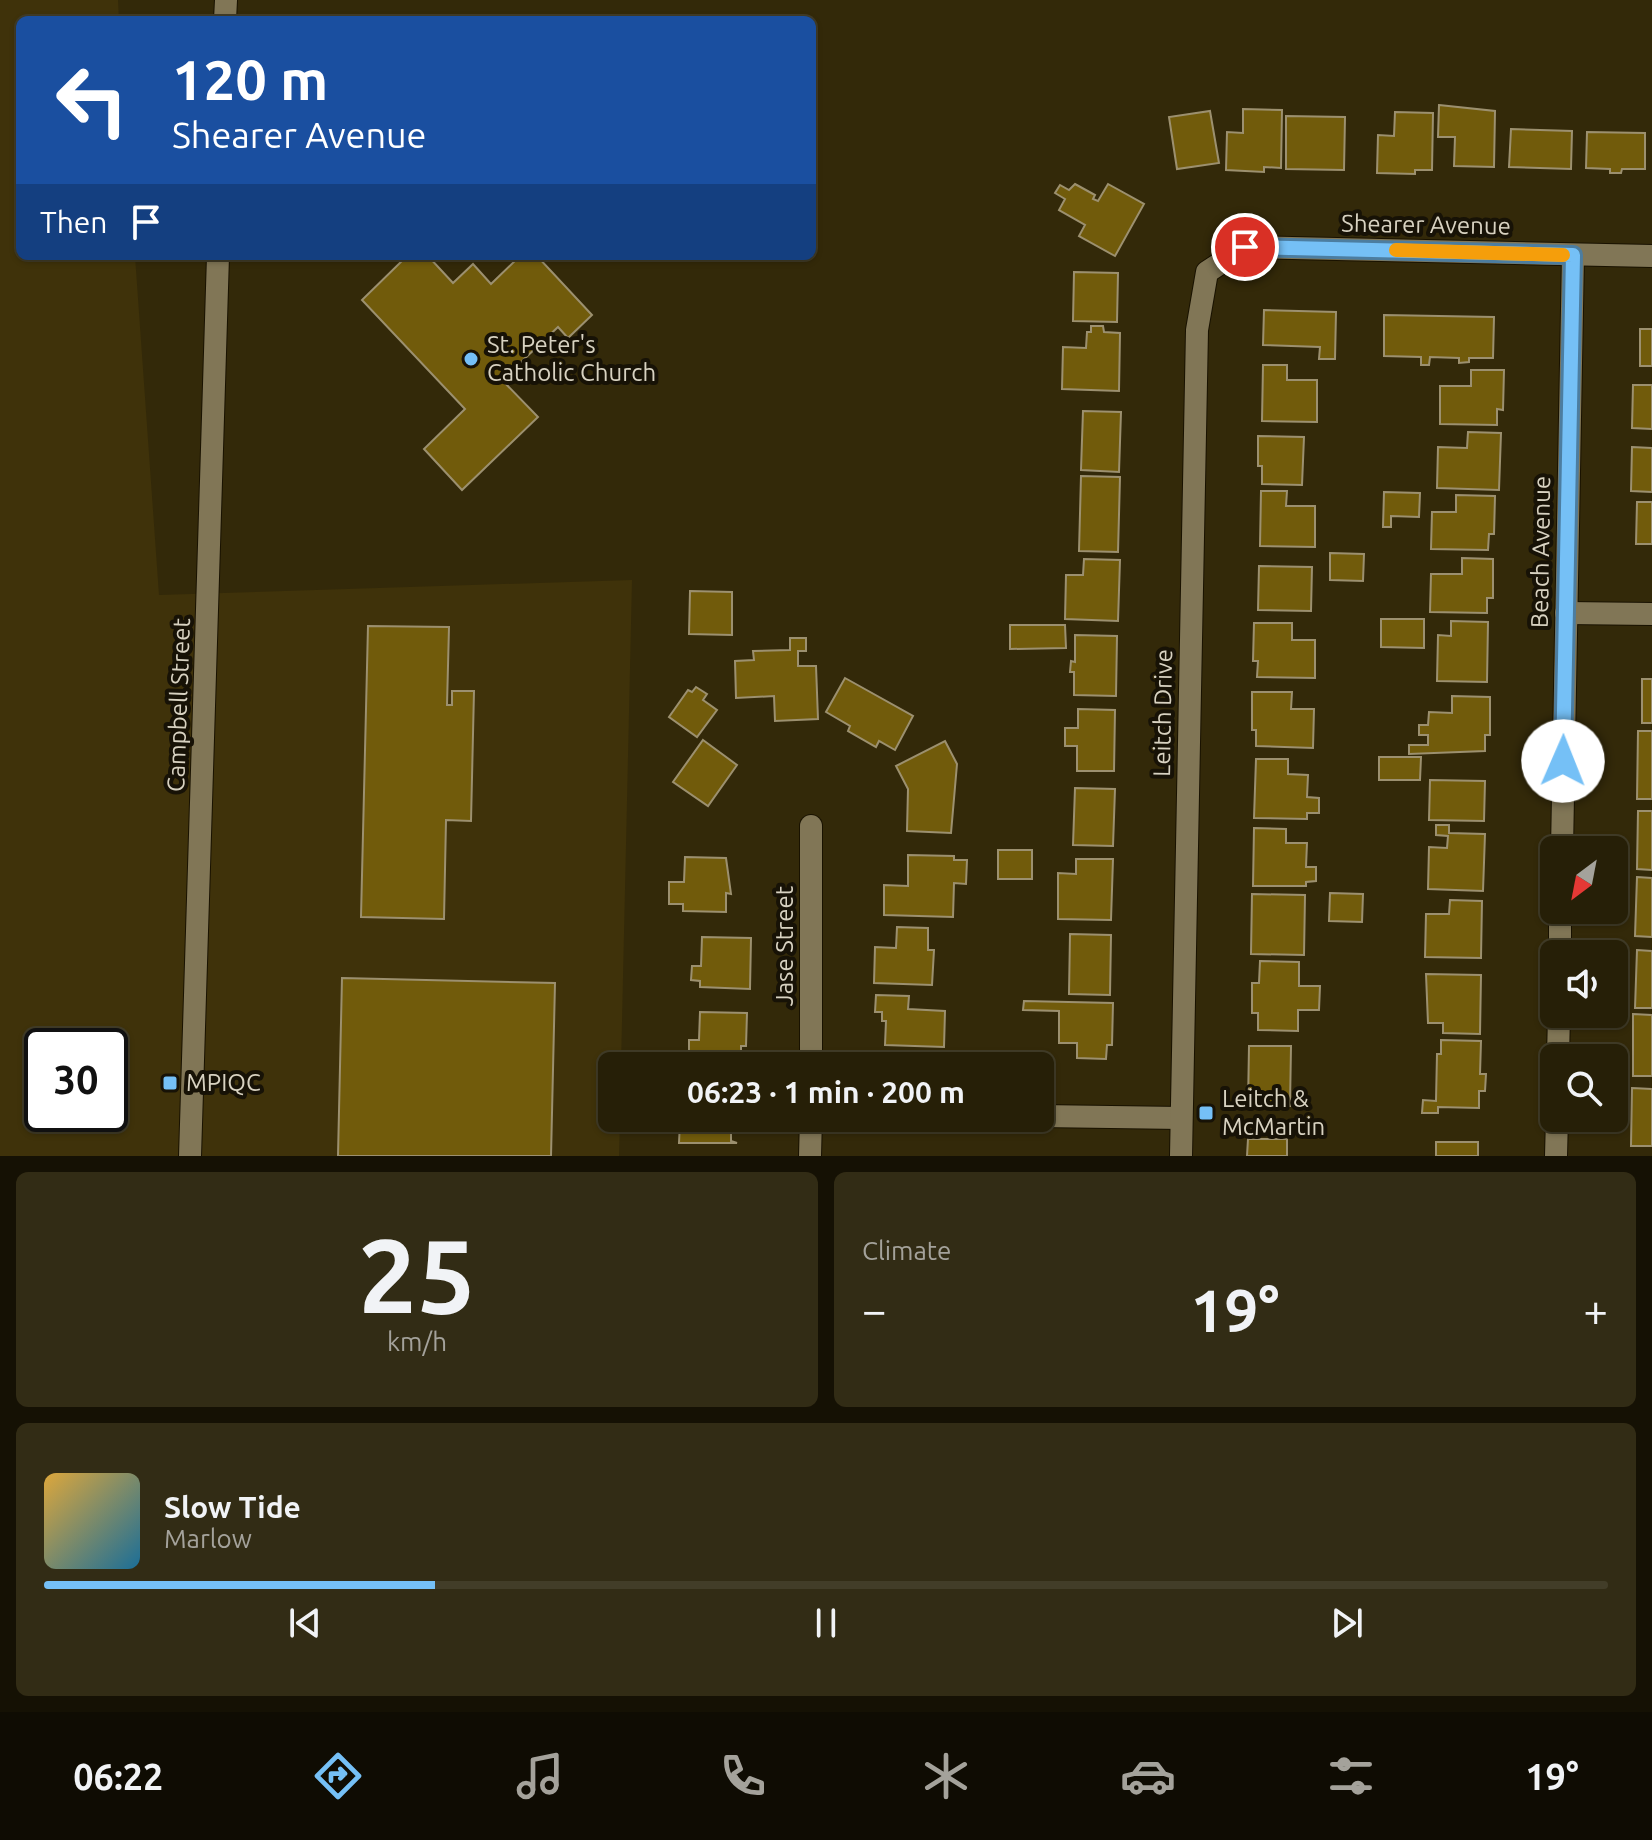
<!DOCTYPE html>
<html lang="en">
<head>
<meta charset="utf-8">
<style>
  :root { --surface:#261f07; --page:#322c15; --text:#f1f3f6; --muted:#a4a29b; --line:#423d28; --accent:#75c0f6 }
  body { margin:0; font-family:Ubuntu,sans-serif; background:var(--page); color:var(--text); height:100vh; display:flex; flex-direction:column; font-size:30px; white-space:nowrap }
  * { box-sizing:border-box; margin:0 }
  p { font-size:26px; color:var(--muted) }
  .icon { flex:none; width:44px; height:44px; fill:none; stroke:currentColor; stroke-width:2; stroke-linecap:round; stroke-linejoin:round }
  .map { position:relative; height:1156px; overflow:hidden }
  .sheet { display:flex; flex-direction:column; gap:16px; padding:16px; background:#151104; flex:1 }
  .sheet>* { flex:none }
  .hud { position:absolute; left:16px; top:16px; width:800px; height:244px; border-radius:12px; box-shadow:0 2px 6px #0004,0 0 0 2px var(--line); background:#1a4fa0; color:#fff; overflow:hidden }
  .needle { width:52px; rotate:212deg }
  .buttons { position:absolute; left:1540px; top:836px; display:grid; gap:16px }
  .buttons a { display:grid; place-items:center; width:88px; height:88px; border-radius:12px; background:var(--surface); box-shadow:0 2px 6px #0004,0 0 0 2px var(--line); font-size:40px }
  .speed { position:absolute; left:24px; top:1028px; display:flex; gap:16px; font-size:40px; font-weight:700; text-align:center }
  .speed>* { display:grid; place-content:center; width:104px; height:104px; border-radius:50%; background:var(--surface); box-shadow:0 2px 6px #0004,0 0 0 2px var(--line); line-height:1 }
  .speed .limit { border:4px solid #111; border-radius:12px; background:#fff; color:#111 }
  .pin { position:absolute; display:grid; place-items:center; width:68px; height:68px; color:#fff; margin:-34px; border:4px solid #fff; border-radius:50%; box-shadow:0 2px 8px #0007 }
  .me { position:absolute; width:88px; margin:-44px; rotate:1deg; stroke-linejoin:round; filter:drop-shadow(0 0 6px #0008) }
  .turn { display:flex; align-items:center; gap:28px; height:168px; padding:0 24px; font-size:36px }
  .turn .icon { width:104px; height:104px; stroke-width:2.5 }
  .turn b { display:block; font-size:56px; line-height:68px }
  .then { display:flex; align-items:center; height:76px; padding:0 24px; background:#0003; gap:16px; font-size:30px }
  .big { font-size:60px; font-weight:700; line-height:1.1 }
  .sheet .tile { flex:1; display:flex; flex-direction:column; justify-content:center; gap:12px; min-width:0; padding:0 28px; border-radius:12px; background:var(--page) }
  .sheet .dial { align-items:center; gap:0 }
  .dial b { font-size:104px; line-height:1 }
  .song { display:flex; align-items:center; gap:24px }
  .cover { width:96px; height:96px; border-radius:12px; background:linear-gradient(135deg,hsl(40 70% 55%),hsl(200 70% 35%)) }
  .played { height:8px; border-radius:4px; background:linear-gradient(90deg,var(--accent) 25%,var(--line) 25%) }
  .keys { display:flex; justify-content:space-around; direction:ltr }
  .heat { display:flex; justify-content:space-between; align-items:center; font-size:44px; direction:ltr }
  .sheet .tiles { flex:1; display:grid; gap:16px; grid-template-columns:1fr 1fr }
  .tile:last-child { grid-column:span 2 }
  .trip { position:absolute; left:598px; top:1052px; width:456px; height:80px; border-radius:12px; background:var(--surface); box-shadow:0 2px 6px #0004,0 0 0 2px var(--line); font-weight:700; line-height:80px; text-align:center }
  .tab-bar { display:flex; height:128px; justify-content:space-around; align-items:center; background:#0f0c03; color:var(--muted) }
  .tab-bar .icon { width:56px; height:56px }
  .tab-bar .selected { color:var(--accent) }
  .tab-bar b { font-size:36px; color:var(--text) }
  .map>svg:first-child { display:block }
</style>
</head>
<body>
<div class="map">
<svg width="1652" height="1156" viewBox="0 0 1652 1156">
  <rect width="100%" height="100%" fill="#332909"/>
  <path fill="#3f320a" fill-rule="evenodd" d="M0,0H118L119,20H20V256H135L159,595L632,580L621,1066H612V1118H620L619,1156H0ZM42,1046H110V1114H42Z"/>
  <g fill="#715b0b" stroke="#9c906f" stroke-width="2">
    <path d="M1439,105L1495,111L1494,167L1454,166L1455,137H1438Z"/>
    <path d="M1243,109L1282,110L1281,168L1264,167V172L1226,170L1227,132L1243,133Z"/>
    <path d="M1210,111L1219,163L1177,169L1169,117Z"/>
    <path d="M1395,112L1433,113L1432,170H1415V174L1377,173L1378,135L1394,136Z"/>
    <path d="M1286,116L1345,117L1344,170L1286,169Z"/>
    <path d="M1511,129L1572,131L1571,169L1509,167Z"/>
    <path d="M1587,132L1645,133V169H1622L1621,173H1610V169L1586,168Z"/>
    <path d="M1075,184L1095,195L1093,199L1098,201L1108,184L1144,204L1115,256L1079,236L1085,225L1059,210L1065,199L1055,193L1060,185L1069,190Z"/>
    <path d="M407,256H428L453,283L473,264L491,284L520,256H537L592,315L568,338L558,327L502,380L538,417L462,490L424,449L465,409L362,300Z"/>
    <path d="M1074,272L1118,273L1117,322L1073,321Z"/>
    <path d="M1264,310L1336,312L1335,359H1319L1320,347L1263,345Z"/>
    <path d="M1384,315L1494,317L1493,358H1469V362L1459,363V358L1430,357L1429,365H1421V357L1384,356Z"/>
    <path d="M1091,326H1103L1104,332L1120,333L1119,391L1062,389L1063,347L1086,348L1087,332H1091Z"/>
    <rect x="1640" y="329" width="12" height="37"/>
    <path d="M1263,365H1287V380H1317V422L1262,421Z"/>
    <path d="M1471,370H1504L1503,410L1497,409V425L1440,424V386H1471Z"/>
    <path d="M1633,385H1652V429L1632,428Z"/>
    <path d="M1083,411L1121,412L1119,472L1081,470Z"/>
    <path d="M1468,432L1501,433L1499,490L1437,488L1438,447L1467,448Z"/>
    <path d="M1258,436L1304,437L1302,485L1262,484V466H1258Z"/>
    <path d="M1632,447L1652,448V492L1631,491Z"/>
    <path d="M1081,476L1120,477L1118,552L1079,551Z"/>
    <path d="M1261,491H1287L1286,506H1315V547L1260,546Z"/>
    <path d="M1384,492L1420,493L1419,517L1391,516V527H1383Z"/>
    <path d="M1456,495L1495,496L1494,534H1489L1488,550L1431,549L1432,512H1456Z"/>
    <path d="M1637,502H1652V544H1636Z"/>
    <path d="M1330,553L1364,554L1363,581L1330,580Z"/>
    <path d="M1462,558L1493,559V598H1487V613L1430,612L1431,574H1462Z"/>
    <path d="M1084,559L1120,560L1118,621L1065,619L1066,575H1083Z"/>
    <path d="M1259,566L1312,567L1311,611L1258,610Z"/>
    <path d="M690,591L732,592V635L689,634Z"/>
    <path d="M1381,619H1424V648L1381,647Z"/>
    <path d="M1451,621L1488,622L1487,682L1437,681L1438,635L1451,636Z"/>
    <path d="M1254,623H1292V640H1315V678L1257,677L1258,661H1253Z"/>
    <path d="M1010,625H1065L1066,648L1010,649Z"/>
    <path d="M368,626L449,627L447,705H452V691H474L471,821L446,820L444,919L361,917Z"/>
    <path d="M1075,635L1117,636L1116,696L1074,695V672H1070L1071,661L1075,662Z"/>
    <path d="M790,638H806V651H798V666H816L818,719L775,721L774,696L736,698L735,661L754,660L753,651L790,650Z"/>
    <path d="M845,678L913,716L895,750L879,741L876,747L848,731L850,726L826,712Z"/>
    <rect x="1642" y="679" width="10" height="44"/>
    <path d="M696,687L707,694L703,700L717,710L697,737L669,717L688,690L692,692Z"/>
    <path d="M1252,692H1292L1291,709H1314L1313,748L1256,746V730H1252Z"/>
    <path d="M1452,696L1490,697V735H1485V751L1409,754V745H1428V735H1419V725H1428L1429,712L1452,713Z"/>
    <path d="M1078,709L1115,710L1114,771H1077V746H1065V728H1078Z"/>
    <path d="M1638,731H1652V799H1637Z"/>
    <path d="M703,740L737,765L708,806L673,782Z"/>
    <path d="M945,741L957,764L951,833L907,831L908,789L896,766Z"/>
    <path d="M1379,757H1421L1420,780H1379Z"/>
    <path d="M1256,759H1288V774L1308,775L1307,797L1319,798V813H1307V819L1254,818Z"/>
    <path d="M1430,780L1485,781L1484,821L1429,820Z"/>
    <path d="M1075,788L1115,789L1113,846L1073,845Z"/>
    <path d="M1638,811H1652V870L1637,869Z"/>
    <path d="M1436,825H1449V833L1485,834L1483,891L1428,889L1429,847L1447,848L1448,836L1436,835Z"/>
    <path d="M1254,828L1286,829V843H1307L1306,867H1316V881L1306,882V886H1253Z"/>
    <rect x="998" y="850" width="34" height="29"/>
    <path d="M908,855L954,856V860H967L966,884L954,883L953,917L884,915V885L908,886Z"/>
    <path d="M685,857L726,858L731,894L726,893V912L683,911V904H669V882H684Z"/>
    <path d="M1076,859H1113L1111,920L1058,919V873L1076,874Z"/>
    <path d="M1637,877L1652,878V937L1635,936Z"/>
    <path d="M1330,893L1363,894L1362,922L1329,921Z"/>
    <path d="M1252,894L1305,895L1304,955L1251,954Z"/>
    <path d="M1450,900L1482,901L1481,958L1425,957L1426,914H1449Z"/>
    <path d="M897,927L928,928V950H934L932,985L874,983L875,947L896,948Z"/>
    <path d="M1070,934L1111,935L1110,995L1069,994Z"/>
    <path d="M702,937L751,938L750,989L700,987V981L691,980L692,966H701Z"/>
    <path d="M1637,950L1652,951V1008H1635Z"/>
    <path d="M1260,961L1299,962V986H1320L1319,1010H1298V1031L1258,1030V1013H1252V983H1259Z"/>
    <path d="M1426,974L1481,975L1480,1034L1443,1033V1023H1428Z"/>
    <path d="M342,978L555,983L551,1156H338Z"/>
    <path d="M876,995L909,996L908,1009L945,1011L944,1047L885,1045L886,1021H882V1012H875Z"/>
    <path d="M1024,1001L1113,1003L1112,1045H1107L1106,1059L1077,1058V1043H1059V1011L1023,1010Z"/>
    <path d="M700,1012L747,1013L746,1046H741V1066L699,1065V1052L689,1053V1040H699Z"/>
    <path d="M1633,1014L1652,1015V1076H1633Z"/>
    <path d="M1441,1040L1481,1041L1480,1074H1486L1485,1091H1479V1108L1438,1107V1113H1422L1423,1100L1436,1101L1437,1054H1441Z"/>
    <path d="M1249,1046H1291L1290,1106L1248,1105Z"/>
    <path d="M1632,1088L1652,1089V1146H1631Z"/>
    <path d="M685,1118H743V1132H731V1141L737,1143H679L680,1122H685Z"/>
    <path d="M1248,1139H1287V1156H1247Z"/>
    <rect x="1436" y="1142" width="42" height="14"/>
  </g>
  <g fill="none" stroke-linecap="round" stroke-linejoin="round">
    <defs>
      <g id="minor">
        <path d="M225,20L226,0"/>
        <path d="M1566,613L1652,614"/>
        <path d="M811,826V1066"/>
        <path d="M1562,850L1573,255"/>
        <path d="M1560,954V910"/>
        <path d="M1558,1058L1559,1014"/>
        <path d="M1040,1116L1181,1118"/>
        <path d="M190,1156L218,256"/>
        <path d="M810,1156L811,1118"/>
        <path d="M1181,1156L1197,330L1207,272L1245,247L1652,256"/>
        <path d="M1556,1156L1557,1118"/>
      </g>
    </defs>
    <use href="#minor" stroke="#191200" stroke-width="24"/>
    <use href="#minor" stroke="#817656" stroke-width="22"/>
  </g>
  <g fill="none" stroke-linecap="round" stroke-linejoin="round">
    <defs>
      <path id="route" d="M1245,247L1573,255L1563,761"/>
    </defs>
    <use href="#route" stroke="#4c7da0" stroke-width="20"/>
    <use href="#route" stroke="#75c0f6" stroke-width="14"/>
    <path stroke="#f59e0b" stroke-width="14" d="M1396,250L1563,255"/>
  </g>
  <g fill="#75c0f6" stroke="#171206" stroke-width="3">
    <circle cx="471" cy="359" r="8"/>
    <rect x="162" y="1075" width="16" height="16" rx="4"/>
    <rect x="1198" y="1105" width="16" height="16" rx="4"/>
  </g>
  <g text-anchor="middle" stroke-width="8" stroke-linejoin="round" paint-order="stroke">
    <g font-size="24" fill="#d8d2c1" stroke="#171206">
      <text transform="translate(1426 225) rotate(1)" y="8">Shearer Avenue</text>
      <text transform="translate(1541 552) rotate(-89)" y="8">Beach Avenue</text>
      <text transform="translate(179 705) rotate(-88)" y="8">Campbell Street</text>
      <text transform="translate(1163 713) rotate(-89)" y="8">Leitch Drive</text>
      <text transform="translate(785 946) rotate(-90)" y="8">Jase Street</text>
    </g>
    <g font-size="24" fill="#d8d2c1" stroke="#171206" text-anchor="start">
      <text x="487" y="353">St. Peter's<tspan x="487" dy="28">Catholic Church</tspan></text>
      <text x="186" y="1091">MPIQC</text>
      <text x="1222" y="1107">Leitch &amp;<tspan x="1222" dy="28">McMartin</tspan></text>
    </g>
  </g>
</svg>
<div class="buttons">
<a><svg class="needle" viewBox="-14 -14 28 28"><path d="M0-13l5 13h-10z" fill="#e53935"/><path d="M0 13l5-13h-10z" fill="#a4a29b"/></svg></a>
<a><svg class="icon" aria-label="sound" viewBox="0 0 24 24"><path d="M4 9h4l5-4v14l-5-4H4zM17 9q2 3 0 6"/></svg></a>
<a><svg class="icon" aria-label="search" viewBox="0 0 24 24"><circle cx="10" cy="10" r="6"/><path d="M15 15l6 6"/></svg></a>
</div>
<div class="speed"><div class="limit">30</div></div>
<div class="pin" style="left:1245px;top:247px;background:#d93025"><svg class="icon" aria-label="arrive" viewBox="0 0 24 24"><path d="M6 21V4h12l-3 4 3 4H6"/></svg></div>
<svg class="me" style="left:1563px;top:761px" viewBox="-20 -20 40 40"><circle r="19" fill="#fff"/><path d="M0-13L10 11 0 6-10 11z" fill="#75c0f6"/></svg>
<div class="trip">06:23 · 1 min · 200 m</div>
<div class="hud">
<div class="turn"><svg class="icon" aria-label="left" viewBox="0 0 24 24"><path d="M17 20v-9H6M10 6l-5 5 5 5"/></svg><div><b>120 m</b>Shearer Avenue</div></div>
<div class="then">Then<svg class="icon" aria-label="arrive" viewBox="0 0 24 24"><path d="M6 21V4h12l-3 4 3 4H6"/></svg></div>
</div>
</div>
<section class="sheet">
<div class="tiles">
<div class="tile dial"><b>25</b><p>km/h</p></div>
<div class="tile"><p>Climate</p>
<div class="heat"><a>−</a><b class="big">19°</b><a>+</a></div>
</div>
<div class="tile">
<div class="song"><i class="cover"></i><div><b>Slow Tide</b><p>Marlow</p></div></div>
<div class="played"></div>
<div class="keys"><svg class="icon" aria-label="previous" viewBox="0 0 24 24"><path d="M18 5L8 12l10 7zM5 5v14"/></svg><svg class="icon" aria-label="pause" viewBox="0 0 24 24"><path d="M8 5v14M16 5v14"/></svg><svg class="icon" aria-label="next" viewBox="0 0 24 24"><path d="M6 5l10 7-10 7zM19 5v14"/></svg></div>
</div>
</div>
</section>
<nav class="tab-bar">
<b>06:22</b>
<svg class="icon selected" aria-label="directions" viewBox="0 0 24 24"><path d="M12 3l9 9-9 9-9-9zM9 14v-3h6M13 9l2 2-2 2"/></svg>
<svg class="icon" aria-label="music" viewBox="0 0 24 24"><path d="M9 18V5l10-2v13"/><circle cx="6" cy="18" r="3"/><circle cx="16" cy="16" r="3"/></svg>
<svg class="icon" aria-label="phone" viewBox="0 0 24 24"><path d="M5 4h4l2 5-3 2q2 4 5 5l2-3 5 2v4C11 20 4 13 5 4z"/></svg>
<svg class="icon" aria-label="climate" viewBox="0 0 24 24"><path d="M12 3v18M4 7l16 10M4 17L20 7"/></svg>
<svg class="icon" aria-label="car" viewBox="0 0 24 24"><path d="M5 17H2v-5l4-1 3-4h7l3 4 3 1v5h-3M9 17h6M6 11h13"/><circle cx="7" cy="17" r="2"/><circle cx="17" cy="17" r="2"/></svg>
<svg class="icon" aria-label="filters" viewBox="0 0 24 24"><path d="M4 7h16M4 17h16"/><circle cx="9" cy="7" r="2"/><circle cx="15" cy="17" r="2"/></svg>
<b>19°</b>
</nav>
</body>
</html>
